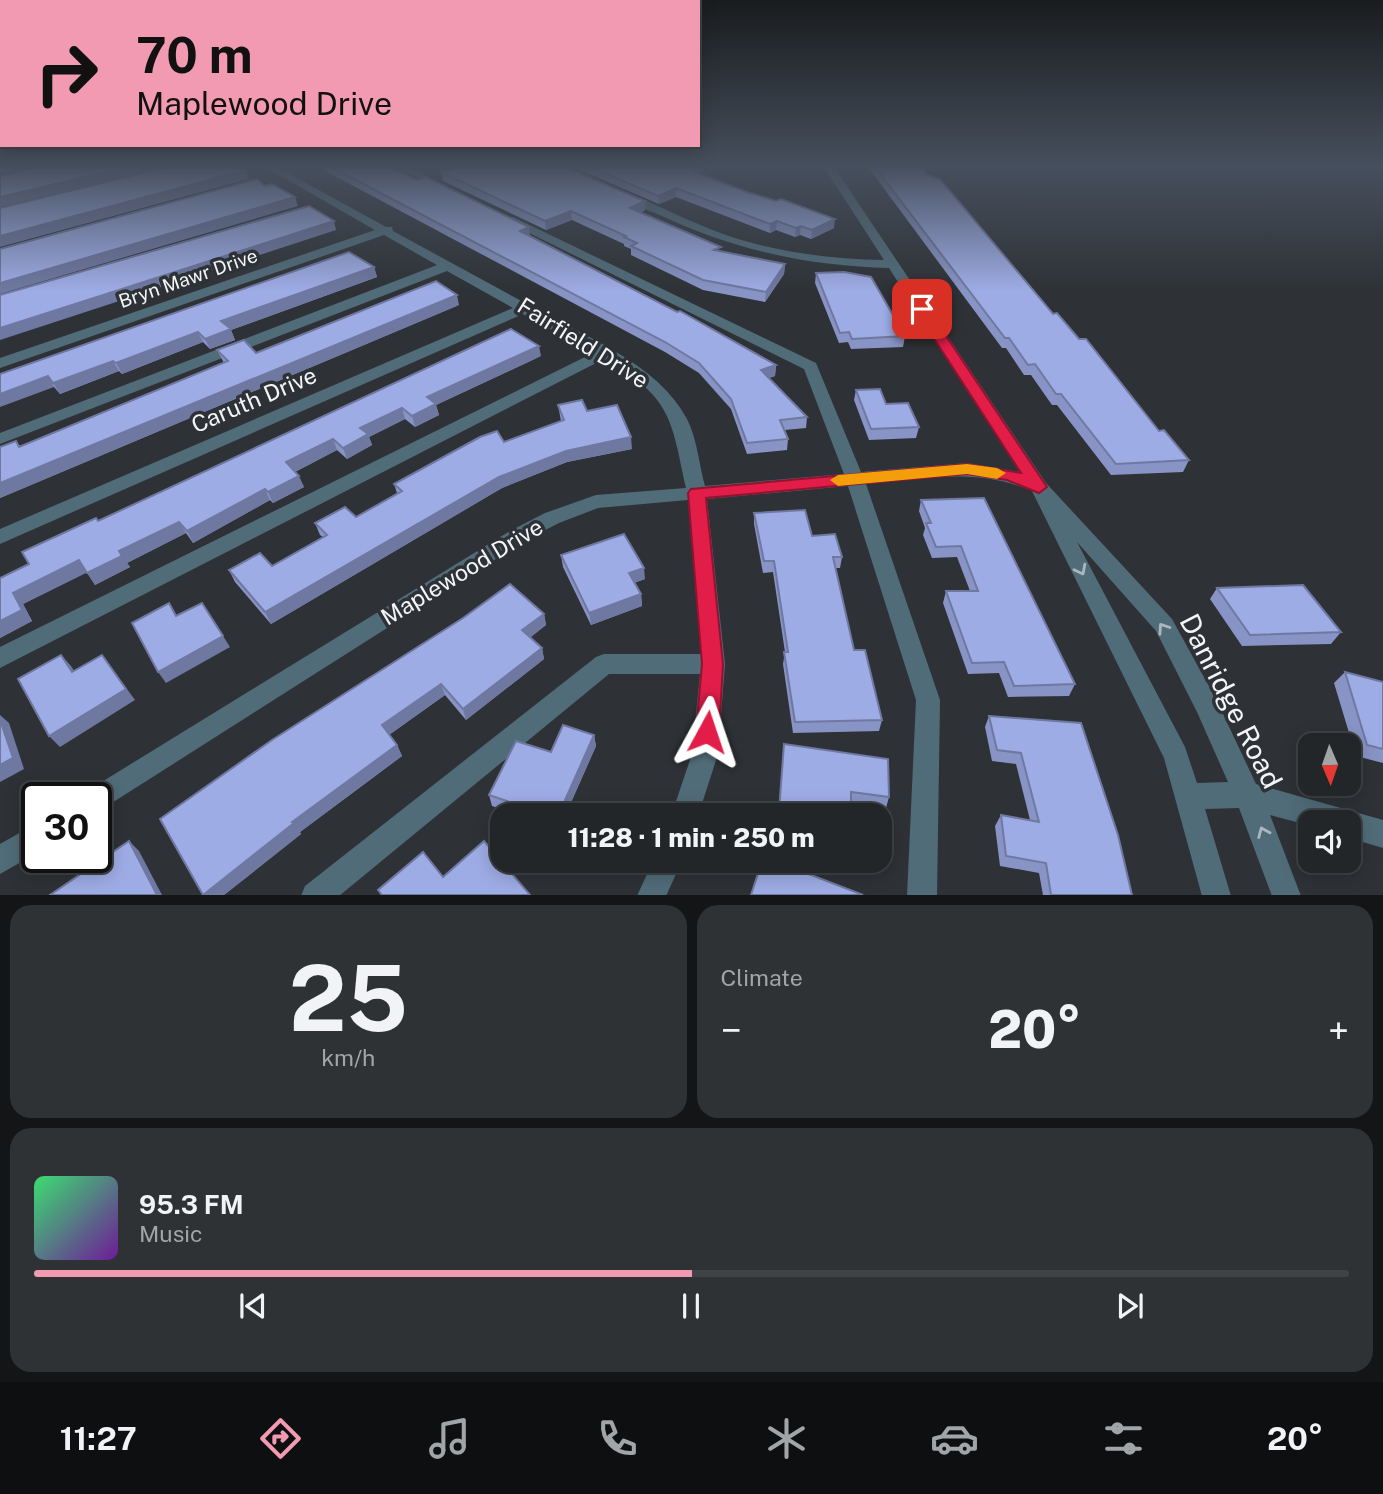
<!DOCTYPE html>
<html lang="en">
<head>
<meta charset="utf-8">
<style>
  :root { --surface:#222628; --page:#2e3234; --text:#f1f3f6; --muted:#a2a5a8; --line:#3f4345; --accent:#f19ab1 }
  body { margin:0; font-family:"Public Sans",sans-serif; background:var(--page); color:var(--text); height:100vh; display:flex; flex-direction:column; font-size:26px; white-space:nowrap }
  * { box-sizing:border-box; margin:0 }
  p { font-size:23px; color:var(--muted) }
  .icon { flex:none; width:38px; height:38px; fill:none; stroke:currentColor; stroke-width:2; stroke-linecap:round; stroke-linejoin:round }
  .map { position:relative; height:895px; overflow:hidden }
  .drawer { display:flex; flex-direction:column; gap:10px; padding:10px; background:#131516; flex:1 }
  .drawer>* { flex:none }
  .top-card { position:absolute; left:0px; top:0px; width:700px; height:147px; box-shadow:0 4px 18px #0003,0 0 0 2px var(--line); background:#f19ab1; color:#111; overflow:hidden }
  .needle { width:46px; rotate:178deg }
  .fabs { position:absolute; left:1298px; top:733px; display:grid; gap:14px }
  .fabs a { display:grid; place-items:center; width:63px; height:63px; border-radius:14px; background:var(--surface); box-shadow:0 4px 18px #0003,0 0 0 2px var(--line); font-size:35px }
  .speed { position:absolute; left:21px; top:782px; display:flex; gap:14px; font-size:35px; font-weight:700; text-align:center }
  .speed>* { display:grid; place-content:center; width:91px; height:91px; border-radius:50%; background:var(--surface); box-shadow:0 4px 18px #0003,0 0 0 2px var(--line); line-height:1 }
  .speed .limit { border:4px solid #111; border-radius:10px; background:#fff; color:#111 }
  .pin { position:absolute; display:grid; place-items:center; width:60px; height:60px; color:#fff; margin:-30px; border-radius:14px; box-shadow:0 4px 10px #0006 }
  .me { position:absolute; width:77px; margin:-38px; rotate:5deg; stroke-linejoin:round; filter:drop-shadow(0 0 5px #0008) }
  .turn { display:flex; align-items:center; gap:24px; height:147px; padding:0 21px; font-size:32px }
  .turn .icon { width:91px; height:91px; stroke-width:2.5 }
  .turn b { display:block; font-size:49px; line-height:60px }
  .big { font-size:52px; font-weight:800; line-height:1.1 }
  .drawer .tile { flex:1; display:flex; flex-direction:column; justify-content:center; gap:10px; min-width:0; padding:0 24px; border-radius:21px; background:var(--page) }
  .drawer .dial { align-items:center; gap:0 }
  .dial b { font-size:91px; line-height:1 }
  .song { display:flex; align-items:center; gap:21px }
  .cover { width:84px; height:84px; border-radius:10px; background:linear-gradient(135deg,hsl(140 70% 55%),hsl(280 70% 35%)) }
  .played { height:7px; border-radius:4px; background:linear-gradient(90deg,var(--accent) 50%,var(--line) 50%) }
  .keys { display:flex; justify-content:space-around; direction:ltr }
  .heat { display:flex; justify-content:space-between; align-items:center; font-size:38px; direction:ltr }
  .drawer .tiles { flex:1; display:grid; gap:10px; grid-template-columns:1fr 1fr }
  .tile:last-child { grid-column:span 2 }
  .trip { position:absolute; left:490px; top:803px; width:402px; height:70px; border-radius:21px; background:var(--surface); box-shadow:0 4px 18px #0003,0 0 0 2px var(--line); font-weight:800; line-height:70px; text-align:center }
  .menu { display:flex; height:112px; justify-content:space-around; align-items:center; background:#0e0f10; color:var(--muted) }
  .menu .icon { width:49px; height:49px }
  .menu .on { color:var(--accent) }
  .menu b { font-size:32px; color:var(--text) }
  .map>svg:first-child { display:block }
</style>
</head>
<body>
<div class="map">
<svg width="1383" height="896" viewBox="0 0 1383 896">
  <rect width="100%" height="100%" fill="#2e3236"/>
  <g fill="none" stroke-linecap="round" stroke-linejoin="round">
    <g fill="#516c79" fill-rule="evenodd">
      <path d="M265,167H277L386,227H392L393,231L525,303L531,304L533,308C586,337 657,363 687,419C697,438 699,465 705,486L844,474L804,369L505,221V217H513L816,363L861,472L967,463L1020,472L889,268C809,266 734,250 662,216C648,210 630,205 619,195L628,193C660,206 690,222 723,234C774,252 830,259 884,260L824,167H834L1046,483L1172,619L1216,699L1256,784L1383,820V848L1349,838V822H1311V826L1270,815L1301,896H1272L1239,808L1205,809L1231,896H1202L1164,758L1032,491C975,467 925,479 866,484L940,700L937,896H907L916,700L848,486L707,499L725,664L718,754L698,816H671L692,754L700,674H609L339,896H301L305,886L596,657L604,654H701L688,500L598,508L559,523L524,541L96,813V798H83L87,791L510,531L545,513L596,495L686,488C671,417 671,397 604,359L0,668V647L593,353L523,314L0,544V529L513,308L447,271L0,444V433L437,265L384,235L0,368V358L375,230ZM1077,542L1156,631L1197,712L1228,782L1197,783L1185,747Z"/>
      <path d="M396,167H408L448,187L439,189Z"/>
      <path d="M37,823V853L0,874V844Z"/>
      <path d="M653,861H682L666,896H637Z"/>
    </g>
  </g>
  <g fill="#8894c5">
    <path d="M318,167H388L530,236L776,365L775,376L769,378L807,417L806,428L785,430L788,439L787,450L747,454L731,409L699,373L665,352Z"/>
    <path d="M573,167H695L700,168V174L834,228L811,239L800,235L795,237L776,230L770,233L676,197L659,204Z"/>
    <path d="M868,167H921L1159,431L1189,460L1183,472L1111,475L1057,405H1052L1031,375H1024L1006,348H1002Z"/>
    <path d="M441,172L645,210L640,213L721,251L785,264L784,274L765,302L703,290L631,255V249L624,246V244L572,220L546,230L443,181Z"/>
    <path d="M374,267L377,277L231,330L235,340L210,349L203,342L122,374L119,371L60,394L54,387L0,374Z"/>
    <path d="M816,273L905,336L903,347L851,349L848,342L839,343L815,283Z"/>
    <path d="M459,305L0,498V447L16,441L20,446L224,363L217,350L256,353Z"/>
    <path d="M541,356L436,405L439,415L415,427L405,419L369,437L372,445L347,459L337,450L295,472L304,487L273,503L270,500L193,543L186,533L127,563L130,567L95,585L87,572L23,604L32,621L0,638V578L29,564L98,521Z"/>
    <path d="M856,390L886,404L919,427L916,438L869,440L854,400Z"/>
    <path d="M558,405L587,411L632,449L567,462L502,488L271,624L235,582L229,570L272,566L323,537L320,535L315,523L356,517L397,493L394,484L561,421Z"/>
    <path d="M921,500L1075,684L1069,696L1008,697L999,673L968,674L943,603L946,591H970L957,557L932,558L923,535L925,528L919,511Z"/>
    <path d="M754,513L812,536L842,557L840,568H835L854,650L882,720L879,731L793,733L783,664L785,652L773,572L763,573L754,524Z"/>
    <path d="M561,555L645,579L634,583L641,594L642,606L591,625L563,567Z"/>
    <path d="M1217,588L1341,632L1331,644L1242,646L1210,599Z"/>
    <path d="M544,614L546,625L530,637L542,648L544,659L466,720L445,695L389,735L397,745L402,756L300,832L301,834L224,895L272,740Z"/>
    <path d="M1345,672L1383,682V763L1356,756L1334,683Z"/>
    <path d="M989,716L1081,723L1132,895H1043L1039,873L1000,866L995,826L1001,815L1030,820L1016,764L992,761L985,727Z"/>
    <path d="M594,735L596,746L565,816H522L492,806L489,795L551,752Z"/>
    <path d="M784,744L889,797L886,808L851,803V816H778Z"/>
  </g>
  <g fill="#6f78a0">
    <path d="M0,167H35L0,174Z"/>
    <path d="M128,167H166L0,207V197Z"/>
    <path d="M246,170L249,179L0,247V236Z"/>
    <path d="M676,188V197L659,204L658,196Z"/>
    <path d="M295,197L298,206L0,294V283Z"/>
    <path d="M645,201V210L630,217V208Z"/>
    <path d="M571,211L572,220L546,230L545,221Z"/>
    <path d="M835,219L834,228L811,239L812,230Z"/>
    <path d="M334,221L336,230L0,340V328Z"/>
    <path d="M777,221L776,230L770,233V224Z"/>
    <path d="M801,226L800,235L795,237L796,228Z"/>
    <path d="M529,227L530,236L520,231Z"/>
    <path d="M785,264L784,274L765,302L766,292Z"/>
    <path d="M374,267L377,277L231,330L235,340L210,349L205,339L221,321Z"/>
    <path d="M457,295L459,305L0,498V483Z"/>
    <path d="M198,332L203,342L122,374L116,363Z"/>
    <path d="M539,346L541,356L436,405L439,415L415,427L412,416L427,397Z"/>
    <path d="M113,361L119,371L60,394L53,383Z"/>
    <path d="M776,365L775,376L760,380L761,370Z"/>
    <path d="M48,376L54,387L0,407V394Z"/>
    <path d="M402,408L405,419L369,437L372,445L347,459L343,448L360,428Z"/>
    <path d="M631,437L632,449L567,462L502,488L271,624L265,612L499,477L566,451Z"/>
    <path d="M333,439L337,450L291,474L286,462Z"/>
    <path d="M299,476L304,487L273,503L268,492Z"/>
    <path d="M265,489L270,500L193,543L187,531Z"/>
    <path d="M179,522L186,533L127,563L130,567L95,585L87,573L119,551Z"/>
    <path d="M79,560L88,572L23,604L32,621L0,638V621L13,593Z"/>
    <path d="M644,568L645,579L630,584L629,573Z"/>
    <path d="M641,594L642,606L591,625L589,613Z"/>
    <path d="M544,614L546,625L525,642L522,630Z"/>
    <path d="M223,636L230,647L166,683L158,672Z"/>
    <path d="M542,648L544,659L466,720L463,709Z"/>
    <path d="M61,655L71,666L82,683L72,672Z"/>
    <path d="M102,655L135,700L60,747L49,736Z"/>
    <path d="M441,684L445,695L387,736L382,725Z"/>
    <path d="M0,715L9,723L24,769L0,782Z"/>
    <path d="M594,735L596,746L565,816H558Z"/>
    <path d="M397,745L402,756L300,832L292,822Z"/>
    <path d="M294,823L301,834L224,895H203Z"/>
    <path d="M129,841L139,851L162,895H157Z"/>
  </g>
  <g fill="#9eace5" stroke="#6f78a0" stroke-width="2">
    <path d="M37,167H128L0,197V176Z"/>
    <path d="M167,167H241L246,170L0,236V208Z"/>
    <path d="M331,167H388L417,180L426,177L529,227L520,231L677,312L680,311L776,365L761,370L807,417L780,420L788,439L747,443L731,399L699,363L665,342Z"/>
    <path d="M461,167H565L645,201L630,208L721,247L714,250L785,264L766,292L703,280L631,246L637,243L624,237L626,236L571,211L545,221L441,172Z"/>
    <path d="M591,167H695L700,168L692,171L747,192L776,201L781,199L835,219L812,230L801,226L796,228L777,221L770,224L676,188L658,196Z"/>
    <path d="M875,167H921L928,175L940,179L1053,314L1057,313L1079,339H1086L1159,431L1164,430L1189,460L1116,464L1061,394H1056L1035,364L1028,365L1009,338H1005Z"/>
    <path d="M257,179L265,186L272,184L295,197L0,283V249Z"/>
    <path d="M309,206L334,221L0,328V295Z"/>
    <path d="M349,252L374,267L221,321L231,329L205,339L198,332L116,363L113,361L53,383L48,376L0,394V374Z"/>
    <path d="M844,272L871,277L905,336L852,339L849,332L840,333L816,273Z"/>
    <path d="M436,281L457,295L0,483V447L16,441L19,447L228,361L217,350L244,340L256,353Z"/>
    <path d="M511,329L539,346L427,397L436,404L412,416L402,408L360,428L368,434L343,448L333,439L286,462L299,476L268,492L265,489L187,531L179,522L119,551L122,556L87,573L79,560L13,593L22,610L0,621V578L29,564L22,552L96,518L98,521Z"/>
    <path d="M880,389L886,404L908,403L919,427L871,429L856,390Z"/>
    <path d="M582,400L587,411L617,405L631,437L566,451L499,477L265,612L229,570L260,553L272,566L327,535L315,523L345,507L356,517L402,491L394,484L480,437L497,431L504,442L564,420L558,405Z"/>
    <path d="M984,498L1075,684L1014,686L1004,662L972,663L946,591H978L961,546L936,547L926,523H931L921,500Z"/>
    <path d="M805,510L812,536L835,534L842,557H833L854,650H865L882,720L795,722L784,652H788L774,561H764L754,513Z"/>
    <path d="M624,534L644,568L629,573L641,594L589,613L561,555Z"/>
    <path d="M510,584L544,614L522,630L542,648L463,709L441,684L382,725L397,745L292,822L294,823L203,895L160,819L272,740L463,618Z"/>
    <path d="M1303,585L1341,632L1250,635L1217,588Z"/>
    <path d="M169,603L176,616L202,603L223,636L158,672L132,623Z"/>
    <path d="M61,655L72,672L102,655L126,689L49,736L18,679Z"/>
    <path d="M1345,672L1383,682V749L1367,745Z"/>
    <path d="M989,716L1081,723L1118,835L1132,895H1051L1046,863L1006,856L1001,815L1039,822L1021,753L997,750Z"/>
    <path d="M0,720L13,758L0,765Z"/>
    <path d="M563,725L594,735L558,816H551L489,795L516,741L551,752Z"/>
    <path d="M784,744L888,759L889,797L851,792V816H806L779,811Z"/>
    <path d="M129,841L157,895H50Z"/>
    <path d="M484,841L530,895H382L378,890L423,852L443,877Z"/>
    <path d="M762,861H775L863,895H751Z"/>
  </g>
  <defs><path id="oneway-chevron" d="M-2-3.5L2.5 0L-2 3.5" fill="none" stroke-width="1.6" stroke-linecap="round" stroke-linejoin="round" transform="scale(1.75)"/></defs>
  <g stroke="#aab7bf">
    <use href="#oneway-chevron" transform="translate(1081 570) rotate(63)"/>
    <use href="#oneway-chevron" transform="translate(1163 628) rotate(-124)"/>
    <use href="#oneway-chevron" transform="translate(1263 832) rotate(-113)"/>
  </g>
  <linearGradient id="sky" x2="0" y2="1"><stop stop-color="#191c1e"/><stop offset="0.57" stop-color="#464f5d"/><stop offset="1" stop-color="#464f5d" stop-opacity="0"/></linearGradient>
  <rect width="1383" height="292" fill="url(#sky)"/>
  <path fill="#e11d48" stroke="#92132f" stroke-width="2" d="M922,305L928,309L1047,487L1039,493L1007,480L967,474L706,498L723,664L719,732L715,739L707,742L699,739L696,732L702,664L688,493L691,489L967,464L1021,473L915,309Z"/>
  <path fill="#f59e0b" d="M967,464L997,468L1006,473L997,479L967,474L838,486L830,480L838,475Z"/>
  <g text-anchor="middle" stroke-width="7" stroke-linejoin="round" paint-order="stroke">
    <g font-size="19" fill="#f3f5f8" stroke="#2e3236">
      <text transform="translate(188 278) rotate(-19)" y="7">Bryn Mawr Drive</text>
    </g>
    <g font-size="23" fill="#f3f5f8" stroke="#2e3236">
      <text transform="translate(583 343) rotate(32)" y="8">Fairfield Drive</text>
      <text transform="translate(254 400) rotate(-23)" y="8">Caruth Drive</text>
      <text transform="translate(462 572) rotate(-31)" y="8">Maplewood Drive</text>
    </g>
    <g font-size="28" fill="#f3f5f8" stroke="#2e3236">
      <text transform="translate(1231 701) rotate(63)" y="10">Danridge Road</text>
    </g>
  </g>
</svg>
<div class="fabs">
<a><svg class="needle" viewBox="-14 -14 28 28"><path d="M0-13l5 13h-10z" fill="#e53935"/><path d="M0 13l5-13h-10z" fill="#a2a5a8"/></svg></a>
<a><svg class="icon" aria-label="sound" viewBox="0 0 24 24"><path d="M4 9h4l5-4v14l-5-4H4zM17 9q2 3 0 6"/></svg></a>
</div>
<div class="speed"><div class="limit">30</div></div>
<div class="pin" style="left:922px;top:309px;background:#d93025"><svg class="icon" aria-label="arrive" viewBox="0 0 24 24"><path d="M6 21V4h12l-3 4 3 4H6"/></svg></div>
<svg class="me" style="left:707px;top:732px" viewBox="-20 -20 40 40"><path d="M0-17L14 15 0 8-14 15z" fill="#e11d48" stroke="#fff" stroke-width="4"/></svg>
<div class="trip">11:28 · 1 min · 250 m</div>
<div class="top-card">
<div class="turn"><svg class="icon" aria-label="right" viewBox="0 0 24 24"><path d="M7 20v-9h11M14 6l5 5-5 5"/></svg><div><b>70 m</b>Maplewood Drive</div></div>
</div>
</div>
<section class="drawer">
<div class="tiles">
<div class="tile dial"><b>25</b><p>km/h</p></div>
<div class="tile"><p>Climate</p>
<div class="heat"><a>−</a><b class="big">20°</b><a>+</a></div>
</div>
<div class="tile">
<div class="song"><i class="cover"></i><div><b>95.3 FM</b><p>Music</p></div></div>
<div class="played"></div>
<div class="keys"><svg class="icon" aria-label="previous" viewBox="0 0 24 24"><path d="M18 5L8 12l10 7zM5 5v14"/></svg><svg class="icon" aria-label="pause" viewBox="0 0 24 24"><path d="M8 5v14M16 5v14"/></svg><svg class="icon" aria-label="next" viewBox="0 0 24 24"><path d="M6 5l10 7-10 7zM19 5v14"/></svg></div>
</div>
</div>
</section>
<nav class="menu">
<b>11:27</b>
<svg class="icon on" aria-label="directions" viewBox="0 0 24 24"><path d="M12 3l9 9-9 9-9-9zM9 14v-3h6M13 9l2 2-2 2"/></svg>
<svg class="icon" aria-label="music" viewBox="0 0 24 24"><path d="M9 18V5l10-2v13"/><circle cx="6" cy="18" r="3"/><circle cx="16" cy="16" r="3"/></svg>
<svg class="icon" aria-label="phone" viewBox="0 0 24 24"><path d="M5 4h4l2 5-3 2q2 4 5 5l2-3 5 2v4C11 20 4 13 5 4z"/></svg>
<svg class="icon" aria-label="climate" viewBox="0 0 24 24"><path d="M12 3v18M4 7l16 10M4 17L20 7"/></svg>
<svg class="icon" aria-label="car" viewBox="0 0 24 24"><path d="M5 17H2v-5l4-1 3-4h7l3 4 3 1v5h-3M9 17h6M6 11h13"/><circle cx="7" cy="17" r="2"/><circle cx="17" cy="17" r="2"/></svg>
<svg class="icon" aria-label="filters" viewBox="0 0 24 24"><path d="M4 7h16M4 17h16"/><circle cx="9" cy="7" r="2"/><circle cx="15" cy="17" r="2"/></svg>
<b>20°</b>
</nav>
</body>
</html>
